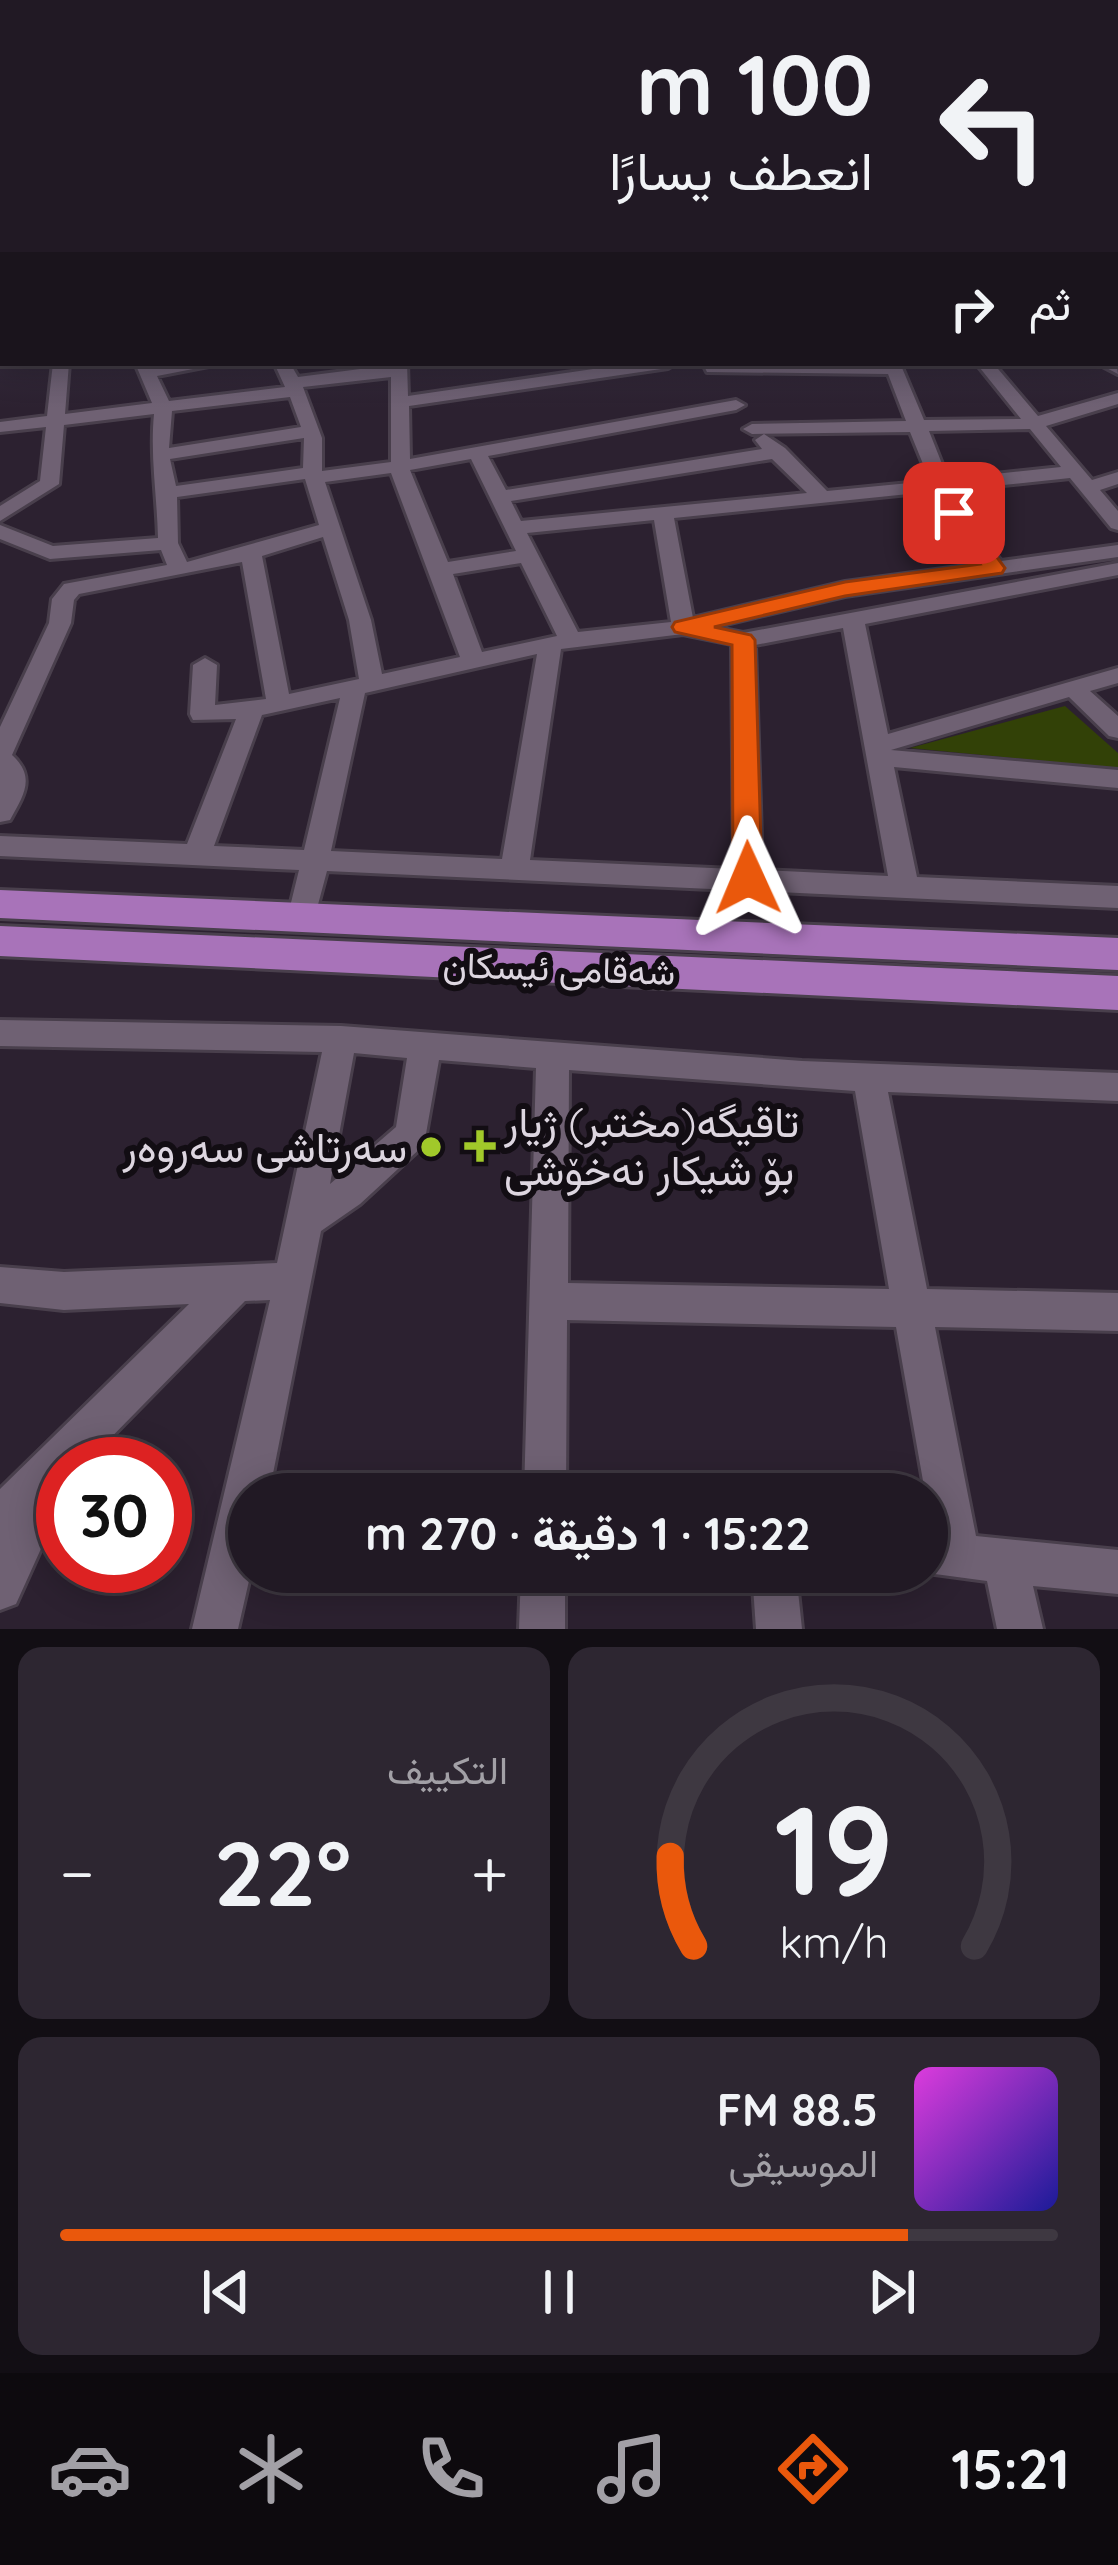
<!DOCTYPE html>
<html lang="ar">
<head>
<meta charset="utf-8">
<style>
  :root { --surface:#211924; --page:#2d2631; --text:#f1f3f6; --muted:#a2a0a6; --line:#3e3841; --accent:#ea580c }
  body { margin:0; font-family:Quicksand,Vazirmatn,sans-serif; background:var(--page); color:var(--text); direction:rtl; height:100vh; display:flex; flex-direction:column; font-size:45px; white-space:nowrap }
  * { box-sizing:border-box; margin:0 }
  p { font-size:39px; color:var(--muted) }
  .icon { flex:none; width:66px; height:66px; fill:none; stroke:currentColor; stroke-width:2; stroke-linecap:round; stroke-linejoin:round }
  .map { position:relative; height:1629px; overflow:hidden; direction:ltr }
  .panel { display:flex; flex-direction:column; gap:18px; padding:18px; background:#120e14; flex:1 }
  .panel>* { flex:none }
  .banner { position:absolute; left:0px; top:0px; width:1119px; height:366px; box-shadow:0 6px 30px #0003,0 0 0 3px var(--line); direction:rtl; background:#211924; color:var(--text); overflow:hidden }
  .speed { position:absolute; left:36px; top:1437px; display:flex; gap:24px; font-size:60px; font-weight:700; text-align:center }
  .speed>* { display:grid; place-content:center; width:156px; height:156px; border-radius:50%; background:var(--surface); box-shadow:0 6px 30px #0003,0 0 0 3px var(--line); line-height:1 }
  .speed .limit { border:18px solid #d22; background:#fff; color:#111 }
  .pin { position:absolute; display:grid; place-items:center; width:102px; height:102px; color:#fff; margin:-51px; border-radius:24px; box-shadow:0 6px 18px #0006 }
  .me { position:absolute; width:132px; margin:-66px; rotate:359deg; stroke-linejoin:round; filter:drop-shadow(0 0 9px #0008) }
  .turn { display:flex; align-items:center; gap:42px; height:252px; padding:0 48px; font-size:54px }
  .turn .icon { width:156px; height:156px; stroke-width:2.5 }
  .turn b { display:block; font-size:84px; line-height:102px }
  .then { display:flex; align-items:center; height:114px; padding:0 48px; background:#0003; gap:24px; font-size:45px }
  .big { font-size:90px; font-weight:700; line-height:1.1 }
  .panel .widget { flex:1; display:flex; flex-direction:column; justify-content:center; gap:18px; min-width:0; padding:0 42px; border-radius:24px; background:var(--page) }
  .panel .dial { align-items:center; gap:0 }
  .dial svg { height:312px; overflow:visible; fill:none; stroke:var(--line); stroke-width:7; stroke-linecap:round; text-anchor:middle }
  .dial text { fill:var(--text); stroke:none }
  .song { display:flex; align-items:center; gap:36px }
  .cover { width:144px; height:144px; border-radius:18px; background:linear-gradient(135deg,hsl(300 70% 55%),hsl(240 70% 35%)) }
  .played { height:12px; border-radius:6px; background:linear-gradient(90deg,var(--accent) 85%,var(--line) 85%) }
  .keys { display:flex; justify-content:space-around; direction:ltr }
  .heat { display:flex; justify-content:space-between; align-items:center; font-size:66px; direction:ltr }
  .panel .tiles { flex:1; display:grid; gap:18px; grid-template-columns:1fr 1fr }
  .widget:last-child { grid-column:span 2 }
  .trip { position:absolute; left:228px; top:1473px; width:720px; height:120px; border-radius:60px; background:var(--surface); box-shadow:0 6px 30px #0003,0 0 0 3px var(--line); font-weight:700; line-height:120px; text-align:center; direction:rtl }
  .tabs { display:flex; height:192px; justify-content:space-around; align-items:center; background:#0d0a0e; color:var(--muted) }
  .tabs .icon { width:84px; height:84px }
  .tabs .on { color:var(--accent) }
  .tabs b { font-size:54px; color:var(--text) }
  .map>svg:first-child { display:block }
</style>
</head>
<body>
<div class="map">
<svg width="1118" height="1629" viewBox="0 0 1118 1629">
  <rect width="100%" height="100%" fill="#2c2130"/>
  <path fill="#324107" d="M1065,706L1118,753V768L910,748Z"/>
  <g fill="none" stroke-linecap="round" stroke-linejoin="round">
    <defs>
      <g id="street">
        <path d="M1116,217H1118L1116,228Z"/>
        <rect x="1116" y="262" width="2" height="8"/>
        <path d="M3,300V310L0,311V301Z"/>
        <path d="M1118,305V315L1116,316V306Z"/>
        <rect x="0" y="343" width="3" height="10"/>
        <path d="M1116,362L1118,374L1097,363H1116Z"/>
        <path d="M53,363H69L65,414L152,403L135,363L153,367L224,363L157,376L169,401L285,387L274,363H290L298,377L407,363L408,396L634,363H676L668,368L409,406L410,459L736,400L745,405L736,410L488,456L506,490L762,449L755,440L764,434L785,448L827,491L930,481L910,432L752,434L743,429L752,424L906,421L888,374L707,372L705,368L713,363H900L924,420L1021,419L976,363H993L1038,416L1118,393V404L1046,426L1092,480L1118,472V484L1100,490L1118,511V530L1111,528L1070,478L947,491L1001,561L1118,545V557L845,596L713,627L743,633L1118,563V575L865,624L888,734L1118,668V683L1090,691L1118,716V738L1109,736L1069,697L891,750L1118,770V788L894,767L917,877L1118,886V908L327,871L312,927H292L287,919L299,870L0,856V836L187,844L236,719L193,720L190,714L193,665L205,658L217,665L215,705L266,699L242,562L79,594L74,600L71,623L12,755C36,777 24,795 10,820L0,822V727L49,623L52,599L64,584L167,565L161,550L50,559L0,539V525L53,546L158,538C157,495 150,456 154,414L64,425L59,484L0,521V506L40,481L46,427L0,432V422L47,416ZM391,377V462L322,471V438L303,387ZM290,397L301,427L169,448L172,411ZM1030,429L1061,467L948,479L929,431ZM304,438L303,468L176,486L170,459ZM471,459L516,551L448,562L410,470ZM772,459L807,493L521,521L511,501ZM391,473L460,657L382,674L371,620L325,482ZM305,479L319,525L187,562L178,543L177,497ZM928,492L981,564L845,582L693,618L674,518ZM654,520L671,622L578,632L527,533ZM323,537L349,620L359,679L289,694L262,556ZM521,563L557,636L482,652L453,574ZM843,628L888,876L762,870L755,645ZM683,634L732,644L734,869L530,860L561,649ZM537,654L502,859L331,851L365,693ZM340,698L304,850L214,846L262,715Z"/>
        <path d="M0,1020L341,1026L802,1061L1118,1073V1101L888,1092L927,1289L1118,1293V1331L935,1327L976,1536L1118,1550V1594L1033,1586L1043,1629H997L987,1581L920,1572H927V1531L932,1532L896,1327L567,1320L566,1494H524L536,1068L439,1060L424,1145L360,1204L321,1231L269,1494H249L251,1572L238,1629H192L270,1300L245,1301L85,1464H63V1500L16,1604L0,1610V1489L189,1304L64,1310L0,1303V1267L64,1272L277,1263L322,1052L0,1046ZM354,1053L407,1058L396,1127L330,1184ZM569,1070L855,1091L889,1289L568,1283Z"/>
        <path d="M521,1572H565V1629H519Z"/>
        <path d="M752,1572H796L802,1629H756Z"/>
      </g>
      <g id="primary">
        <path d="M0,890L1118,938V970L0,918Z"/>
        <path d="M0,926L1118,976V1010L0,956Z"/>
      </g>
    </defs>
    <use href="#street" stroke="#493f4c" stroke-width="6"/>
    <use href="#primary" stroke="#493f4c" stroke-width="6"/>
    <use href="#street" fill="#6f6173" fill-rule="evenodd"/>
    <use href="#primary" fill="#a873b9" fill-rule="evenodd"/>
  </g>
  <linearGradient id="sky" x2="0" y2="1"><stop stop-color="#18121a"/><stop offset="0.44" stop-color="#454359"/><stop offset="1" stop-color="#454359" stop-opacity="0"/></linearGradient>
  <rect width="1118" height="409" fill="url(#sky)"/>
  <path fill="#ea580c" stroke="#983908" stroke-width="3" d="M947,509H961L1005,568L1002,573L845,596L714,627L751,635L755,640L762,878L748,888L737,885L733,878L732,645L675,632L672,627L675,622L845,582L980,564L944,513Z"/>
  <g fill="#a1c92a" stroke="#120d13" stroke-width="4.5">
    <path d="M474 1128h12v12h12v12h-12v12h-12v-12h-12v-12h12z"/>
    <circle cx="431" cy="1147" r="12"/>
  </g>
  <g text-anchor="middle" stroke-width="12" stroke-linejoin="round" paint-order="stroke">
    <g font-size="36" fill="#ddd6e0" stroke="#120d13">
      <text transform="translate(559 968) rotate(2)" y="13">شەقامی ئیسکان</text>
    </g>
    <g font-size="42" fill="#ddd6e0" stroke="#120d13" text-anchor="start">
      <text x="504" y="1137">تاقیگە(مختبر) ژیار<tspan x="504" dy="48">بۆ شیکار نەخۆشی</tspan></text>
      <text x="407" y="1162" text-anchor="end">سەرتاشی سەروەر</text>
    </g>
  </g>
</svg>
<div class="speed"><div class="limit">30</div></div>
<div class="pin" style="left:954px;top:513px;background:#d93025"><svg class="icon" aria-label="arrive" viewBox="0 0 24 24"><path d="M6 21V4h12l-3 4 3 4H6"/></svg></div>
<svg class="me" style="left:748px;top:878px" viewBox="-20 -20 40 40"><path d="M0-17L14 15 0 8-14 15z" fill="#ea580c" stroke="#fff" stroke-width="4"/></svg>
<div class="trip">15:22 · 1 دقيقة · 270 m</div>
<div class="banner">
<div class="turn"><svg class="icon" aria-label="left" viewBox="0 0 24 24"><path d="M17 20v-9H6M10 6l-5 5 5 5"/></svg><div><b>100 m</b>انعطف يسارًا</div></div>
<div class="then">ثم<svg class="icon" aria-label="right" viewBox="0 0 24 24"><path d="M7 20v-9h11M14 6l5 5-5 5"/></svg></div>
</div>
</div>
<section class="panel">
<div class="tiles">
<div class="widget dial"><svg viewBox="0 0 100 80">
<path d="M14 69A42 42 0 1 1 86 69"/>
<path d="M14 69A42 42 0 0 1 8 46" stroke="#ea580c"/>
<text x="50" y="56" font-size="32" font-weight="700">19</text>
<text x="50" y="72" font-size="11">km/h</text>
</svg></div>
<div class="widget"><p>التكييف</p>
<div class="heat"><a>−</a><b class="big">22°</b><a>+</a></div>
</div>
<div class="widget">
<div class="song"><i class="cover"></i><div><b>88.5 FM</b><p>الموسيقى</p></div></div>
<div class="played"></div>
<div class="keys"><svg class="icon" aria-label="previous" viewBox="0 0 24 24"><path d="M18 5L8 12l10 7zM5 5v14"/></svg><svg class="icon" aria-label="pause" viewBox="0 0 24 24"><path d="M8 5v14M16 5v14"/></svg><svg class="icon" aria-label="next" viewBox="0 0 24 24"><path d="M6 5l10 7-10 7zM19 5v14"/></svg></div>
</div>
</div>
</section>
<nav class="tabs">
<b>15:21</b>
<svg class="icon on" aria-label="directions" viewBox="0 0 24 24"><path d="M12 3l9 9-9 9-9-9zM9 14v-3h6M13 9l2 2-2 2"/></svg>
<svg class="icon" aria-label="music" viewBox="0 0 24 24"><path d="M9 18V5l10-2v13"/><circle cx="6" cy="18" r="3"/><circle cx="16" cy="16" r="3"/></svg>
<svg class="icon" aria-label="phone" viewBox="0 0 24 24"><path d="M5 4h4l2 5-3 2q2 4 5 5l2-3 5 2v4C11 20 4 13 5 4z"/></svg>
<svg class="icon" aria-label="climate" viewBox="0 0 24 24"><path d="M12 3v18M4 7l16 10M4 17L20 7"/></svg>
<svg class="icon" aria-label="car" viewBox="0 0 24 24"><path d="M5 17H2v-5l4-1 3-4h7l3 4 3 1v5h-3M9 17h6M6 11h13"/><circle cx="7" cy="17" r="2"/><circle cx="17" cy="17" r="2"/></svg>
</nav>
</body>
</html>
